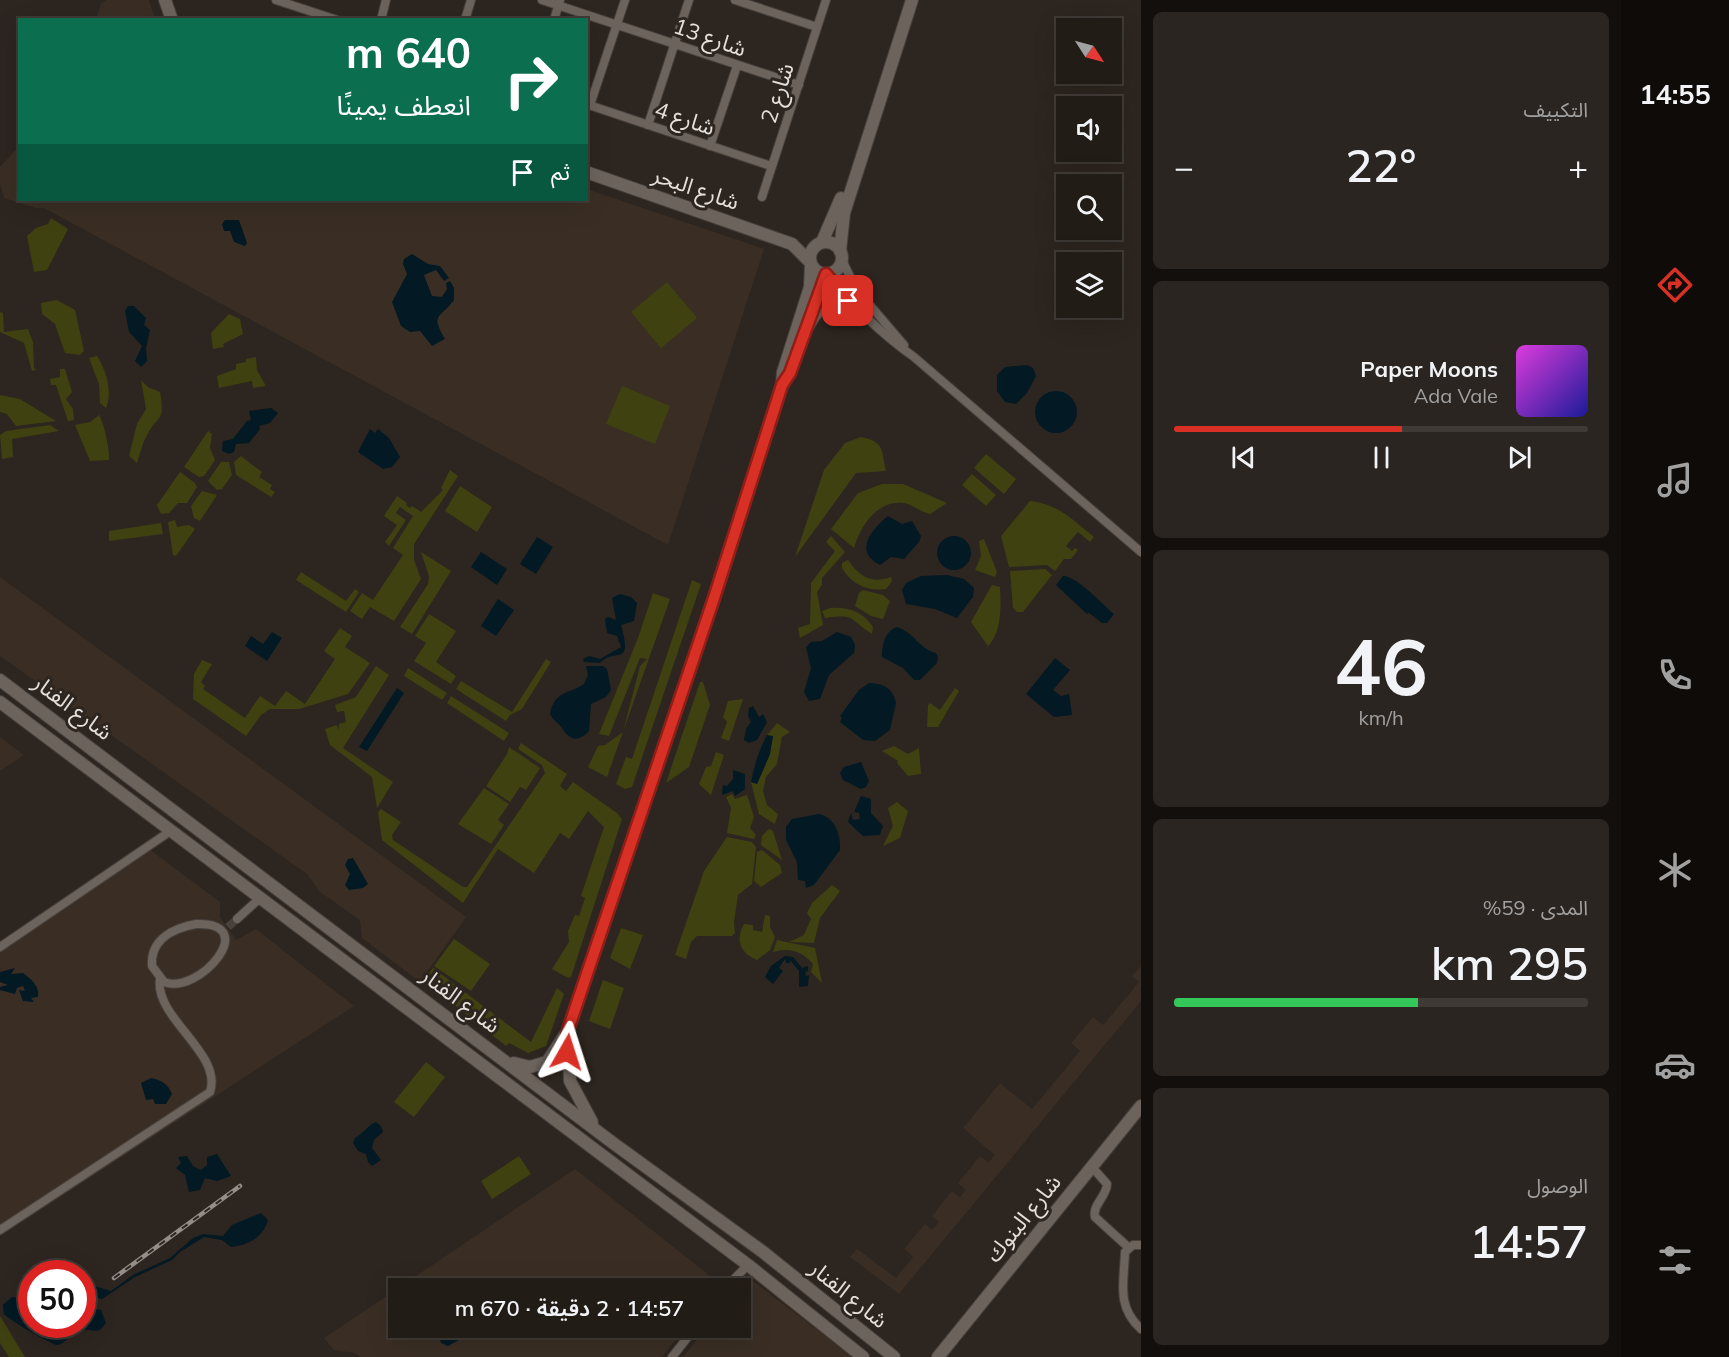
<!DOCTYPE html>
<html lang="ar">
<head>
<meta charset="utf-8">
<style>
  :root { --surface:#221c17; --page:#2a2520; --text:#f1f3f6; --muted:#a2a1a1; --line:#3f3a36; --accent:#d93025 }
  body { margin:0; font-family:Mulish,"Noto Sans Arabic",sans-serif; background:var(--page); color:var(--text); direction:rtl; height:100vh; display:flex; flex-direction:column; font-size:22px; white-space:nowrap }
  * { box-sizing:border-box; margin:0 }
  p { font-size:20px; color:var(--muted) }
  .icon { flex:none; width:33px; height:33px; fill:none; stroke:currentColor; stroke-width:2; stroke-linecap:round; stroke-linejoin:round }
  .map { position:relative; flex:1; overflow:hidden; direction:ltr }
  .drawer { display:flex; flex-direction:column; gap:12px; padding:12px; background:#130f0d; width:480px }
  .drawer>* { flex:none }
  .guide { position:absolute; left:18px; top:18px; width:570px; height:183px; border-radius:0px; box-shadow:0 6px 24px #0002,0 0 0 2px var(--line); direction:rtl; background:#0b6e4f; color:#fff; overflow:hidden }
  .needle { width:39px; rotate:126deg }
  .buttons { position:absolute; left:1056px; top:18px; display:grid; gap:12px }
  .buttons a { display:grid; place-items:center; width:66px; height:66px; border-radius:0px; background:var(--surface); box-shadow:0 6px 24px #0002,0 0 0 2px var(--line); font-size:30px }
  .speed { position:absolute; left:18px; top:1260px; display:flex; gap:12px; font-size:30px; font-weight:700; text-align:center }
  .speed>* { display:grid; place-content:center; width:78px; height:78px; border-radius:50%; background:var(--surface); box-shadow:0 6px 24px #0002,0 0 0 2px var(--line); line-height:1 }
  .speed .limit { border:9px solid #d22; background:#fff; color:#111 }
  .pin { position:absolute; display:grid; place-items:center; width:51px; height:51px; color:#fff; margin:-26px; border-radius:12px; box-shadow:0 3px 9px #0006 }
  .me { position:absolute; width:66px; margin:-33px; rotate:6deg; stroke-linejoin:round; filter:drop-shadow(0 0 4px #0008) }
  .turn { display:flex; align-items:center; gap:21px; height:126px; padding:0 18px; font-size:27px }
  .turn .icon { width:78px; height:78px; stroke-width:2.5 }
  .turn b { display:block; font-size:42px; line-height:51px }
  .then { display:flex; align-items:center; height:57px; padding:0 18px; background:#0003; gap:12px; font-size:22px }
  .big { font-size:45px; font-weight:600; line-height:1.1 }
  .drawer .card { flex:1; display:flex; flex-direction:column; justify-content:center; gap:9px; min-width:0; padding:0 21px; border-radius:9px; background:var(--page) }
  .drawer .dial { align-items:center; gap:0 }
  .dial b { font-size:78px; line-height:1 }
  .song { display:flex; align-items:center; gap:18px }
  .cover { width:72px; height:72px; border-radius:9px; background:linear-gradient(135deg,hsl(300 70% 55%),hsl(240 70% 35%)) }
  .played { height:6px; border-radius:3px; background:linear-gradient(90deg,var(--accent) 55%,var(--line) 55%) }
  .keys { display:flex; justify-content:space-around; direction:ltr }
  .heat { display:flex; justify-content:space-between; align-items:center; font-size:33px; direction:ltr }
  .charge { height:9px; border-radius:4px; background:linear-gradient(90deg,#34c759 59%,var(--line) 0) }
  .trip { position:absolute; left:388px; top:1278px; width:363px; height:60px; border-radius:0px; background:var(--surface); box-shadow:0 6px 24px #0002,0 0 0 2px var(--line); font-weight:600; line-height:60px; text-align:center; direction:rtl }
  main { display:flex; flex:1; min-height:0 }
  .menu { display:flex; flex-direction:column; width:108px; justify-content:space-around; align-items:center; background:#0e0b09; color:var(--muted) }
  .menu .icon { width:42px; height:42px }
  .menu .on { color:var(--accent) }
  .menu b { font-size:27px; color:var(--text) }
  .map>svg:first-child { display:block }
</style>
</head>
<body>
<main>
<nav class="menu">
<b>14:55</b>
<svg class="icon on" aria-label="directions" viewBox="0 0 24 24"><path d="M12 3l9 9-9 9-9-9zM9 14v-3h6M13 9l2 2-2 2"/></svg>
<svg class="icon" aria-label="music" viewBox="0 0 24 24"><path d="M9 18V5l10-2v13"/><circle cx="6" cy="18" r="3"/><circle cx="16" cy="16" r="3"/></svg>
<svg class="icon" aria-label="phone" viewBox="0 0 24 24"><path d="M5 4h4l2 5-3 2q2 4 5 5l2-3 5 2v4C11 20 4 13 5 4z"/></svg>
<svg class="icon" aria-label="climate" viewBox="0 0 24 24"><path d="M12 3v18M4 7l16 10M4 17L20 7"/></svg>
<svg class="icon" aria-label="car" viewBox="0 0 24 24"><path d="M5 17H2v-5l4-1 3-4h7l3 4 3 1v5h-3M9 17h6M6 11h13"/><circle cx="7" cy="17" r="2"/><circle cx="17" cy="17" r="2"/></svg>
<svg class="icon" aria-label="filters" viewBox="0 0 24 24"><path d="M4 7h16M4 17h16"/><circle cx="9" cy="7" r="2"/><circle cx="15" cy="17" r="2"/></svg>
</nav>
<section class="drawer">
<div class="card"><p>التكييف</p>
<div class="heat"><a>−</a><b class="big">22°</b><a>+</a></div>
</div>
<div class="card">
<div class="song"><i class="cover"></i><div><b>Paper Moons</b><p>Ada Vale</p></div></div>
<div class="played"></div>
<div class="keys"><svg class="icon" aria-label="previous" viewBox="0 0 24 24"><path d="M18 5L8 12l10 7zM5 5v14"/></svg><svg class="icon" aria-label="pause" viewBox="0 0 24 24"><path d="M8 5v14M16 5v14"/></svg><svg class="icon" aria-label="next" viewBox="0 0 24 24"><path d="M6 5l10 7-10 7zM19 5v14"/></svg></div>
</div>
<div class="card dial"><b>46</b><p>km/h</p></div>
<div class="card"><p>المدى · 59%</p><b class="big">295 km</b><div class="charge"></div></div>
<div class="card"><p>الوصول</p><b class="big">14:57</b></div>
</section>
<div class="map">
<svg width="1141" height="1357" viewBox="0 0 1141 1357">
  <rect width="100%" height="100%" fill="#2d251f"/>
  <g fill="#3a2e24">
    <path d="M106,0H149L155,19H96L101,4Z"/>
    <path d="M19,146L20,200H586L587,189L764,249L668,545L44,208H36L4,198L0,184V167Z"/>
    <path d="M0,577L466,917L420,982L362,938L360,920L320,892L307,874L0,656Z"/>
    <path d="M0,737L24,755L0,771Z"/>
    <path d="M149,849L220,902V917L236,940L256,929L354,1006L0,1236V951Z"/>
    <path d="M1141,966V1001L899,1294L850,1257L857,1249L896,1278L913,1257L904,1249L925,1224L932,1230L939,1222L932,1216L952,1191L960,1197L966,1190L958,1183L980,1156L988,1163L995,1155L963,1128L1000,1083L1032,1109L1080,1051L1071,1043L1093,1017L1103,1025L1139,982L1132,976Z"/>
    <path d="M575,1169L719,1283L715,1288H399V1328H685L662,1357H360L355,1353L334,1350L324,1338Z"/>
    <path d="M745,1275L853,1357H683L706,1328H741V1288H735Z"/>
  </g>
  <g fill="#3f4110">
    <path d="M51,218L68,229L47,270L34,272L27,236L36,228L48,224Z"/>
    <path d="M667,282L697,318L661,348L631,312Z"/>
    <path d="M57,300L75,310L84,351L80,355L65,353L55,324L42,314L41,303Z"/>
    <path d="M0,312L3,313L4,332L28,329L33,342L34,368L36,370L32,371L24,343L0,332Z"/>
    <path d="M229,314L240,319L243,334L223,344L224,347L213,349L211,333Z"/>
    <path d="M97,356C106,370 113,392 106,408L100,403L99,384L89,358Z"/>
    <path d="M256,357L257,370L266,386L253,388L252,381L219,388L217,376L236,369V364L246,362V359Z"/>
    <path d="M60,369H65L72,392L66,399L73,409L74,420L68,421L56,385H51L50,379L60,377Z"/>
    <path d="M141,380L148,387L160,392C165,423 159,413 147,435C142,444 140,454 137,463L129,456L137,424L146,409Z"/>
    <path d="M622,386L670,406L655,444L606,424Z"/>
    <path d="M0,395L20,399L56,421L16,426L7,414L0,412Z"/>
    <path d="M99,415C104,423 110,450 109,460L90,461L75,425L90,422Z"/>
    <path d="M50,425L59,431L12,439L13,457L2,459L0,435L6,431Z"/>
    <path d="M208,431L212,434L210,448L215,460L204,476L199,477L184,467Z"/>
    <path d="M861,437C885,442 881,449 886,471L856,473L795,557L824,470L845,443Z"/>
    <path d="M986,454L1016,479L1004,494L974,468Z"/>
    <path d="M241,456L262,472L259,477L272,485L270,489L275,492L271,497L236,475L234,462Z"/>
    <path d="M221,462H229L232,475L222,489L217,490L208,481Z"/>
    <path d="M450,470L458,476L414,544V560L421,579L394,621L370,607L362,619L350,611L362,593L373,600L403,555L393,548L413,516L400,507L396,513L406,520L389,546L385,542L397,525L384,516L397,496L407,503L406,505L410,508L412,506L421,512L443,490L441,488Z"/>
    <path d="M180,472L195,483L197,487L187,503H178L169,513L161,514L157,505Z"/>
    <path d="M972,474L996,495L986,506L962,485Z"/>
    <path d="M882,484H903L947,503L930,514C920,512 913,504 903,503C877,500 860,527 854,548L831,529L858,493Z"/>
    <path d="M460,486L492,507L477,532L445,511Z"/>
    <path d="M202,491L217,495L200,521L194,518L191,506Z"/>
    <path d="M1030,501C1058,504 1073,520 1094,537L1090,542L1078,532L1066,546L1072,551L1075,548L1078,550L1071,559H1064L1055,571L1047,565L1009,567L1001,536Z"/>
    <path d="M175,520L177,527L189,525L195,529L176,556L173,555L168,522Z"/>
    <path d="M161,523L163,534L109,541V531Z"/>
    <path d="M831,536L845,552L822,578V585L817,592L823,625L800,638L798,628L810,624L811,583L835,551L826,542Z"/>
    <path d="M984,539L997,572L995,577L975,570L981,556L979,541Z"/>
    <path d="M421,552L451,571L412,634L400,627L428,584L429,576Z"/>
    <path d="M848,560C860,577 871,584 891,577L892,581L886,589C868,592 851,584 842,568V563Z"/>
    <path d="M1045,569L1052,575L1023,612H1017L1013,608L1010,571Z"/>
    <path d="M301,572L346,601L355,589L359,592L346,612L296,580Z"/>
    <path d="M692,580L701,584L632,787L625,789L616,784L626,757L632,759Z"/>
    <path d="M992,585L1000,587C1001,605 1002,632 988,646L971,622Z"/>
    <path d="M863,590L883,595L890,601L883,619L871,616L855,606L859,593Z"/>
    <path d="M653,593L670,599L607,777L588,767L598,746L605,745L623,732L640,666L647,659L640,658L609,736L599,734L638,638Z"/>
    <path d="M830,608C849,607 862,611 873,627L872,634C847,618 857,614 825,618L822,611Z"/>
    <path d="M429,614L456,631L436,662L456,676L451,684L414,661L426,643L415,636Z"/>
    <path d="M340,628L352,636L345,647L370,663L348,694L299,709H270L261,715L246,736L193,699L194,674L202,660L212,664L201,682L205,686L203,689L245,718L260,696L275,706L286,691L305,704L335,659L324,651Z"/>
    <path d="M546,659L551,662L522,709L510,715L506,721L456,689L461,681L512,712Z"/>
    <path d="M376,666L389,675L343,748L393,782L377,808L372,777L330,745L325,729L337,725L339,730V724L346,722L344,711L337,712L335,705L356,697Z"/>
    <path d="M408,668L447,693L442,700L404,676Z"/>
    <path d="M700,682H703L710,705L689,767L666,783Z"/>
    <path d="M955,688L959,691L938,727H927L928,705L930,703L940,710Z"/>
    <path d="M451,696L509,733L504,741L447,703Z"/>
    <path d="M743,699L729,741L721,738L727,722L723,717L728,701Z"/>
    <path d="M777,723L790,732L782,737L777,764L766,777L763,791L767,805L778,814L775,824L759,814L751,782L757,784L770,754L772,737L767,735Z"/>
    <path d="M521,743L567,774L560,786L566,791L573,782L617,813L622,819L571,977L568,978L552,969L569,942L568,931L575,915L579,916L585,898L581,896L604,827L588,811L569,839L560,833L534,873L498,849L463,903L382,840L378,812L381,809L401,822L392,835L393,840L463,887H467L545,773L542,765L518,749Z"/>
    <path d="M894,746L908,754L919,748L921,774L908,776L897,763L898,761L882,751Z"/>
    <path d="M509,747L540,768L526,790L520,787L510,802L486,786L507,754Z"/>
    <path d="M716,752L724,755L711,795L699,784L706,767L711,766Z"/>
    <path d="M484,788L509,804L498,820L504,825L491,844L458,824Z"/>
    <path d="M732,794L735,799L747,795L754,817L750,828L756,835L754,839L727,833L731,808L726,797Z"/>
    <path d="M897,802L908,811L900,838L883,846L893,826L888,808Z"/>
    <path d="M769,829L773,831L782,860L761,845L762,836Z"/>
    <path d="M727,837L752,842L756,847L752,884L738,895L734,922L735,933L732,936H697L691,942L686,959L675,955L704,871Z"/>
    <path d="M762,850L780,865L782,873L761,887L754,881L757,852Z"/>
    <path d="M832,885L840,891L820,918L814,943L789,942L804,935L811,919L807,913L812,903Z"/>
    <path d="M765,915L770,916V927L775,937L770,950L757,960C740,953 735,940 744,924L753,925V930L762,932Z"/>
    <path d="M621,928L643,935L630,969L610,958Z"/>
    <path d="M454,939L490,964L471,991L434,966Z"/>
    <path d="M777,940L815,948L822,983L811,972L813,964C802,951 789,947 773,952Z"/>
    <path d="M433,968L531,1042L557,988L564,994L546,1046L528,1053L509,1043L506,1046L423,980Z"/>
    <path d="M603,980L624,988L610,1029L589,1021Z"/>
    <path d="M426,1062L445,1077L414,1117L394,1102Z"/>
    <path d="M519,1156L531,1174L492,1199L481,1181Z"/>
    <path d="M0,1317V1316L25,1357H9L0,1343Z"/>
  </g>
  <g fill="#031923">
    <path d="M225,220H239L247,243L245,246L234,242L230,231H224L222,224Z"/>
    <path d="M412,254L428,264L440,266L449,278L444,281L436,270L424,275L432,296L442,297L447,289L446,283L450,281L454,288V300C440,319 430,313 445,339L432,346L420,331L410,332L401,326L392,302L407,274L403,264L404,259Z"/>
    <path d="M128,306H134L146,318L144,325L150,330L146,348L147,361L141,367L135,361L142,346L129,332L125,311Z"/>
    <path d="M1027,365L1033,368L1036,376L1027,393L1016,404L1005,402L997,391V375L1005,367Z"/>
    <circle cx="1056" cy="412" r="21"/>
    <path d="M271,408L278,413L270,423L259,426L260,429L249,443L236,444L234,452L229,454L222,451L223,441L233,439L247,421L251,420L249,411Z"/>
    <path d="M370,429L375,433L378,429L389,438L400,457L392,467L383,469L358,452Z"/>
    <path d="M888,516L902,524L912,521L921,536L919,542L904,559L891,557L880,565C853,551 872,529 888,516Z"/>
    <circle cx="954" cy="553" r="17"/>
    <path d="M537,537L553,547L536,574L520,564Z"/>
    <path d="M481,552L507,569L497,585L471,567Z"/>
    <path d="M947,575L964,579L974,588L973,597L957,618L935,609L906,604L902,590L906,583L921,576Z"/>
    <path d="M1063,576C1077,576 1102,604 1114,614L1107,623H1102L1089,613L1087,614L1056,585Z"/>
    <path d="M620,594L631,597L637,603L634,621L621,625C633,668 616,647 600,663L584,662L583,659L589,656L600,659L621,647L617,636L607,633L605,619L608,617L616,620L612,598Z"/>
    <path d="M498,599L514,610L496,636L481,626Z"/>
    <path d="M897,627C914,632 919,649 936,653L938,657L937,663L920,680H914L903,668L882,657C882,645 885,631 897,627Z"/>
    <path d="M272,632L282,638L267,661L245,646L251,636L263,644Z"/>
    <path d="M837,632L851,637L855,645L854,653L829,675L820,699L809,701L804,692L811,668L806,647L811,642L822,641Z"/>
    <path d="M1055,658L1070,670L1053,690L1061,696L1069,694L1072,715L1054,717L1026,694Z"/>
    <path d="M586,666H603L607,669L611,690L606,697L591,704L589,731C578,743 569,740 562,728C558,722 552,720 550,713C555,691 569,694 584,684L588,675Z"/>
    <path d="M869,683C883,683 894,689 896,703L890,730L875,741L863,740L840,722L842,718L840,716L859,690Z"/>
    <path d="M397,688L404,693L367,751L359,747Z"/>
    <path d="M753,706L759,717L763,714L767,722L757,740L749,743L744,740L746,729L751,722L748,716L749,708Z"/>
    <path d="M767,735L773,736L770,754L757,784L751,782C754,766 759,750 767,735Z"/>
    <path d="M861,762L869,781L866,787L861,789L843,780L840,773L844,767Z"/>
    <path d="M733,770L745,774V789L735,796L733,791L722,795L723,785L727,786L733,779Z"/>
    <path d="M861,796L871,799V813L883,826L880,835L863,836L848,822L851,813L853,820L860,819L859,813L854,812Z"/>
    <path d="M819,814C835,817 841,835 840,850L814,885L806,888L805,881L798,880L797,862L786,840V827L792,819Z"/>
    <path d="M353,858L368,884L363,888L349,890L345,885L350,874L345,865L348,859Z"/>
    <path d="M785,956L793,957L802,968L808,966V971L805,972L806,976L809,975L808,986L799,987V971L790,960V963H786L785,959L779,968L783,971L773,984L765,977L771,966Z"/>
    <path d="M15,968L11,974L23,973C31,979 40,986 38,997L31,998L34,1002L23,1001L19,990L25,991L23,986L17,988L15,994L0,990V987L8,985L0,982V972Z"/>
    <path d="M151,1078C161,1080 168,1084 172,1094L166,1104H155L153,1099L146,1100L141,1083Z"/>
    <path d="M376,1122L381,1126L383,1132L374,1140L372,1148L381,1160L372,1166L368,1162L366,1154L358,1151L353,1143L355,1138C363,1134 369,1124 376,1122Z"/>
    <path d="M217,1154L231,1176L217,1181L205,1178L200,1190L189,1192L185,1175L176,1168L181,1163L178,1157L187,1156L193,1166L201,1170L207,1165V1157Z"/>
    <path d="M261,1213L268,1220C264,1237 247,1246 231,1247L222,1240L204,1237L180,1252L172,1260L135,1277L102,1299L92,1297L88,1292L91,1285L111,1291L133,1275L170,1258L193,1238L203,1234L223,1236L232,1225Z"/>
    <path d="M12,1297L31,1299V1309L27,1312L32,1324L36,1325L42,1331L60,1336C65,1325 72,1324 82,1324L83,1307L101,1310L106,1323L100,1330C92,1332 85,1327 77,1331C70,1334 66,1343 58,1345C53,1346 8,1319 4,1314L3,1305Z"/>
    <path d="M448,1328H497L484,1337L466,1336L448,1346L441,1343L439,1337L442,1331Z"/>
  </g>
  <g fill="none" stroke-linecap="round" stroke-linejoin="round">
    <path stroke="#49413b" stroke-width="8" stroke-dasharray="8 4" stroke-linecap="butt" d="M228,927L237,919"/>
    <defs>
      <g id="minor">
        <path d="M276,0L337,20"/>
        <path d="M542,0L799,85"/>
        <path d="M735,0L817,27"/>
        <path d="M381,20L386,0"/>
        <path d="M465,20L471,0"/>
        <path d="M554,20L560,0"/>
        <path d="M586,104L771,166"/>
        <path d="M590,105L625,0"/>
        <path d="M648,125L689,0"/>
        <path d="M710,146L737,66"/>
        <path d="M762,197L826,0"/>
        <path d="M842,260L856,289L904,345"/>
        <path d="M828,274C853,307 879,332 914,357L1141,552"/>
        <path d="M237,919L260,898"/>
        <path d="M196,924C263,922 198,996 164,982L152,966C150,939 174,928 196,924Z"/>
        <path d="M0,947L172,830"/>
        <path d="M1092,1167L1107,1184C1107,1196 1092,1205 1095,1217L1128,1247"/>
        <path d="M0,1230L210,1092C223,1053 154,1018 160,979"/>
        <path d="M1141,1245H1133L1125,1252C1124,1283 1116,1306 1141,1329"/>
        <path d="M725,1288L748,1265"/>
        <path d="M672,1357L695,1328"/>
      </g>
      <g id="secondary">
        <path d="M165,0L172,20"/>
        <path d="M586,172L792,244L810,262"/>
        <path d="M822,242L841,198"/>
        <circle cx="826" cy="258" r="16"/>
        <path d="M840,251L844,213L912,0"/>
        <path d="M809,318L826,274"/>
        <path d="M802,337C817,310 821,297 855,308"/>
        <path d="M0,680L613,1143L763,1252L894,1357"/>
        <path d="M0,702L748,1265L863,1357"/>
        <path d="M568,1034L570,1081L592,1122"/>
        <path d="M514,1063L530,1067L547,1062L568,1030L720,580L782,385L783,372L810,287L811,264"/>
        <path d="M938,1357L1141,1106"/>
      </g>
    </defs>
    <use href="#minor" stroke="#47403c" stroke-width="10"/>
    <use href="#secondary" stroke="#47403c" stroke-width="14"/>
    <use href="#minor" stroke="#6c635c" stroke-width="8"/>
    <use href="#secondary" stroke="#6c635c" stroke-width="12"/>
    <defs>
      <path id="rail" d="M114,1278L240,1186"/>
    </defs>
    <use href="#rail" stroke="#948d88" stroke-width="4.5"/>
    <use href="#rail" stroke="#2d251f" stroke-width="2" stroke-dasharray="7" stroke-linecap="butt"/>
  </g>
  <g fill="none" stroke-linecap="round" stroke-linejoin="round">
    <defs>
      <path id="route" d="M567,1052L568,1030L714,598L782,385L790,373L826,274L848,301"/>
    </defs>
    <use href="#route" stroke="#8d1f18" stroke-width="15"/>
    <use href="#route" stroke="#d93025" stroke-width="10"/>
  </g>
  <g text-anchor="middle" stroke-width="6" stroke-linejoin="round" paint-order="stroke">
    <g font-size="22" fill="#e6e0dc" stroke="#2d251f">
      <text transform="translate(710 37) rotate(19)" y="8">شارع 13</text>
      <text transform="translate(777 93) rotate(-72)" y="8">شارع 2</text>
      <text transform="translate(685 118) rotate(19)" y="8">شارع 4</text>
      <text transform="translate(696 188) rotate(19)" y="8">شارع البحر</text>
      <text transform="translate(73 707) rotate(37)" y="8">شارع الفنار</text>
      <text transform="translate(461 1000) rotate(37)" y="8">شارع الفنار</text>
      <text transform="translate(1023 1218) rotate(-51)" y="8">شارع البنوك</text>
      <text transform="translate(849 1294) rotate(39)" y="8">شارع الفنار</text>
    </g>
  </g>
</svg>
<div class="buttons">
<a><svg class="needle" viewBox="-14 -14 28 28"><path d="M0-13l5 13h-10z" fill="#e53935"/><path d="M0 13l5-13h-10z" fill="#a2a1a1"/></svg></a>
<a><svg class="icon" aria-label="sound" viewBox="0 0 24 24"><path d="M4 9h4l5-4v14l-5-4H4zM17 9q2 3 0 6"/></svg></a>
<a><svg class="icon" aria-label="search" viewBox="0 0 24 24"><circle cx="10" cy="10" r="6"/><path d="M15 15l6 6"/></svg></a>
<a><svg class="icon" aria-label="layers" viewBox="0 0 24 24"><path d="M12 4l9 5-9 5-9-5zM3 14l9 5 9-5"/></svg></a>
</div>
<div class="speed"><div class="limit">50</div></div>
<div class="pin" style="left:848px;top:301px;background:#d93025"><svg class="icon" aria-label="arrive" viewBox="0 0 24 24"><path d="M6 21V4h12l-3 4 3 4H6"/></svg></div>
<svg class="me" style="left:567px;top:1052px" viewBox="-20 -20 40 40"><path d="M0-17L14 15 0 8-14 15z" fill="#d93025" stroke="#fff" stroke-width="4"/></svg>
<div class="trip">14:57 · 2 دقيقة · 670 m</div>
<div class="guide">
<div class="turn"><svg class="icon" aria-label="right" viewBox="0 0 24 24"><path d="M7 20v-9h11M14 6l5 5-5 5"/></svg><div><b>640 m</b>انعطف يمينًا</div></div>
<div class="then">ثم<svg class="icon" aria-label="arrive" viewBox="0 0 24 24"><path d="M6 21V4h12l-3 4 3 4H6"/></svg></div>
</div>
</div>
</main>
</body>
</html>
